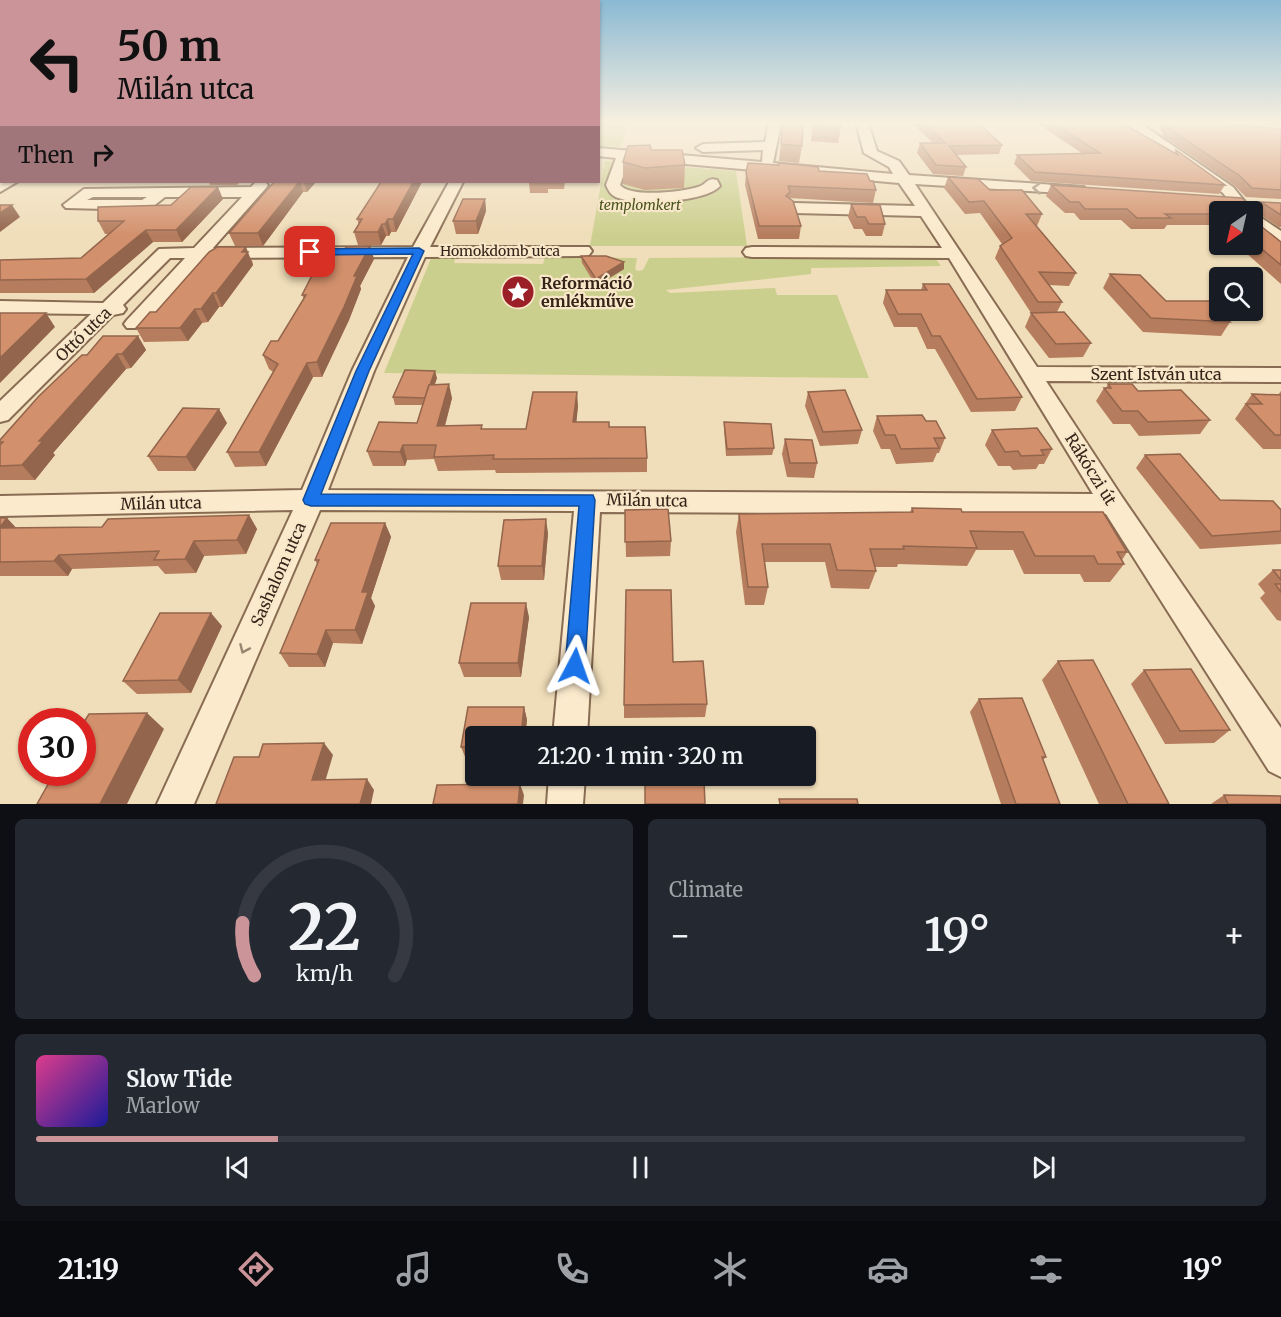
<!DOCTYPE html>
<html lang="en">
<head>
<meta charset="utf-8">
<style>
  :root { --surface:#171b24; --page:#242831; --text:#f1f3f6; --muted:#9ea1a6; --line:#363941; --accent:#ca9499 }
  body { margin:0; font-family:Merriweather,serif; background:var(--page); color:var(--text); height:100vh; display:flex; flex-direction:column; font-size:22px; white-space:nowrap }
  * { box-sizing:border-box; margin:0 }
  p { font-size:20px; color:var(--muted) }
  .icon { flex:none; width:33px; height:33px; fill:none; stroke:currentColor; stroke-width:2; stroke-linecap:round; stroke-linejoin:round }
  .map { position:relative; height:804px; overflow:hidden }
  .panel { display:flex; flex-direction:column; gap:15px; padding:15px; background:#0d0f14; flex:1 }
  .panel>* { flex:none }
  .guide { position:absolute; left:0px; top:0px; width:600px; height:183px; box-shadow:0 2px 4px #0004; background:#ca9499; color:#111; overflow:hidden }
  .needle { width:39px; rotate:214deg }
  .buttons { position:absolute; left:1209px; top:201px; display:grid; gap:12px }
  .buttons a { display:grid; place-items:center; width:54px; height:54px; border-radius:6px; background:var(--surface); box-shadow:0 2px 4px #0004; font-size:30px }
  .speed { position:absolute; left:18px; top:708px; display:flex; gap:12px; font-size:30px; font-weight:700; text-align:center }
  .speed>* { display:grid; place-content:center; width:78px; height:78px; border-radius:50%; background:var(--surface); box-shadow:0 2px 4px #0004; line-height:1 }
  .speed .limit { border:9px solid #d22; background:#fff; color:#111 }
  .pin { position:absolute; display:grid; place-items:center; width:51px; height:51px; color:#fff; margin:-26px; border-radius:12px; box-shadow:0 3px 9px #0006 }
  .me { position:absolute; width:66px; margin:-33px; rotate:4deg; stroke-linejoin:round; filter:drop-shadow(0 0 4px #0008) }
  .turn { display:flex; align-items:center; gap:21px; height:126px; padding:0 18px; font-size:27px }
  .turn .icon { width:78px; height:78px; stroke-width:2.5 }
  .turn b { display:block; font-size:42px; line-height:51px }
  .then { display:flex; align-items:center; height:57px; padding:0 18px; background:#0003; gap:12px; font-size:22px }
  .big { font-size:45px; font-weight:600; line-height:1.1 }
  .panel .card { flex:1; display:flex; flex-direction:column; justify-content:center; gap:9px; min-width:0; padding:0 21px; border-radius:9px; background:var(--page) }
  .panel .dial { align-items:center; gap:0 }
  .dial svg { height:156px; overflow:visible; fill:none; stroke:var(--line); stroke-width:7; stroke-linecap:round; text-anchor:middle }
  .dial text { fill:var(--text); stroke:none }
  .song { display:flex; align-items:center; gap:18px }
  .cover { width:72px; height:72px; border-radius:9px; background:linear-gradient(135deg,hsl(330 70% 55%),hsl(240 70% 35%)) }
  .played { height:6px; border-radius:3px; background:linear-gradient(90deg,var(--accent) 20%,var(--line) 20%) }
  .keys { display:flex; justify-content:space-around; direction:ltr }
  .heat { display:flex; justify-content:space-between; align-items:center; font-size:33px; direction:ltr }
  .panel .tiles { flex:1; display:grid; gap:15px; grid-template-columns:1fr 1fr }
  .card:last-child { grid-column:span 2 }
  .trip { position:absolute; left:465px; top:726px; width:351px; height:60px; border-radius:6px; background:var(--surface); box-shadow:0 2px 4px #0004; font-weight:600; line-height:60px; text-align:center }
  .tabs { display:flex; height:96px; justify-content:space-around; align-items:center; background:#090b0e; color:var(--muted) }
  .tabs .icon { width:42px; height:42px }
  .tabs .on { color:var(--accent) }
  .tabs b { font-size:27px; color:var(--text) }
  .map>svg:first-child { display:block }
</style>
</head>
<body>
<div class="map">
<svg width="1281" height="804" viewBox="0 0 1281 804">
  <rect width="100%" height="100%" fill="#f0ddb9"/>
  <g fill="#cbcf8d">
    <path d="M598,123H630L620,147L599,146Z"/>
    <path d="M605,161L736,171L747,246H590Z"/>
    <path d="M432,256H456L454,263L543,264L545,257L637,258L635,269L638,271L643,270L649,258L921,256L935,258L941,266L811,268V274L666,290L670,293L775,288L777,295H837L869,378L384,373Z"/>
  </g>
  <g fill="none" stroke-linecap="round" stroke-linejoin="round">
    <defs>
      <g id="minor">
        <path d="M769,123H781L773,163L893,174L889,167L864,153L856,123H868L877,151L899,161L909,175L1084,187L1086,190L1084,193L1079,194L915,184L1037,367L1281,368V382L1046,381L1122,497L1281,728V777L1269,771L1106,514L600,512L587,736H553L574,511L320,510L194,804H157L293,510L0,516V496L302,490L352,371L408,257L204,258L141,328H127L124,324L127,320L185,258H170L123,305L126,309L123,313L113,315L8,420L0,422V401L91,314L0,313V301L103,303L159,249L194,248L242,197H165L151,208L146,210L66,208L63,205L84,189L251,187L256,182H265L268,185L266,188L213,248L413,247L449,182H463L430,247H589L592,251L589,255L583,256L425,257L374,371L328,490L1093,494L949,258L752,257L746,256L743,252L746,248L752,247L942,248L921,216L794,213L786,208L794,203L915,206L899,183L629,159L620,185C630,198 683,192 698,187C707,185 706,177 717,180L720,186C707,202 632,207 614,196C610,194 608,189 606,185L616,158L598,156V148L762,162L763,150L703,152L696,148L703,144L765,142ZM93,197H147L142,200H87Z"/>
        <path d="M1126,123H1140L1233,187L1254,213L1281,231V244L1275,243L1252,225V212H1238L1223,193Z"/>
        <path d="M0,182L2,181L17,182L0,192Z"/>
        <path d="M549,776H585L583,804H547Z"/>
      </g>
    </defs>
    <use href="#minor" stroke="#886c53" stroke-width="4"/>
    <use href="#minor" fill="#fbeacc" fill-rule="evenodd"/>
  </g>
  <g fill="#b57c5d">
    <path d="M0,123H2V179L0,181Z"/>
    <path d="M783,123L802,146L799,163L779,161Z"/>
    <path d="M813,123H841V127L838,143L811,141Z"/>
    <path d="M912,123H978L1002,145L999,154L957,155L966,167L963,176L933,174L917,153L920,143H933Z"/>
    <path d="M1037,123H1122L1174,153L1176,150L1225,185L1219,194L1031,181L1014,164L1017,155L1083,154Z"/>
    <path d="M1159,123H1220L1281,129V199L1246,197L1234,185L1163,136Z"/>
    <path d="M1252,123H1281V126Z"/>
    <path d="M623,162L685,165L684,188L645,190L623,184Z"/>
    <path d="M746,173L870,181L876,190L873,203L789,198L801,226L799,239H758L745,185Z"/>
    <path d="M948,177L990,190L1042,214L1037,226L1076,273L1069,286L1049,285L1062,302L1057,312L1091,343L1083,357L1049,358L1025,327L1031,313L995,258L1000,246L1002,244L980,213L965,214L944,188Z"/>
    <path d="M18,182H134L19,183Z"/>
    <path d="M209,182H240L237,185H210Z"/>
    <path d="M274,182H316L307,192H303L263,246H235L229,233Z"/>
    <path d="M381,182H422L396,232H391L389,236H386L381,245H358L354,232L359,225L357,219Z"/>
    <path d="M529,182H565L564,189H548V193H530Z"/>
    <path d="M1051,185L1247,203L1257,209L1261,202L1281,203V227H1279L1258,213V215L1254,221L1281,242V284L1236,244H1252V212H1220V230L1213,225H1167L1164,229H1131L1121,220H1080L1074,213H1065L1046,196Z"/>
    <path d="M223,199L182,242H153L94,293H0V260L81,258L110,234H105L98,221L171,205Z"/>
    <path d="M485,199L486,211L478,234H456L453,221Z"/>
    <path d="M851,204L885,224L882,236H866L862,229H854L848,217Z"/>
    <path d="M370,246L374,259L360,286L361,289L349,320L322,377H313L266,466L235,467L227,452L273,372L269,369L263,355L278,341L304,299L302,295Z"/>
    <path d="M581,256L624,269L596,286L582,263Z"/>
    <path d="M252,260L253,265L222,307H219L208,322L202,323L188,341L144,342L136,328L156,312Z"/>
    <path d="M1110,274L1166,301L1230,322L1221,336L1143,332L1103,288Z"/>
    <path d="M923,284L1022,397L1015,411L971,412L935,349H927L917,327H894L883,303L886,290H921Z"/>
    <path d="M138,336L146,350L131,368L126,369L53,453L55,455L35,480H0V440Z"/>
    <path d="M437,378L435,384L452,398L445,426L482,429H526L578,406L576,422L609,427L647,458V472L496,473L495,470L438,471L434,459L407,460L405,466H373L367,451L417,423L423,405H395L393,397Z"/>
    <path d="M1108,384L1138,391L1210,420L1200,434L1139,436L1130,424H1113L1096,401L1104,388H1106Z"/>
    <path d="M1281,391V449H1263L1235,419L1252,394L1278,395Z"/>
    <path d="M808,392L862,430L858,444L820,446L805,406Z"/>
    <path d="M877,416L926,421L945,438L939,453H937L933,462L896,464L890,449H881L873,431Z"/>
    <path d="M724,422L774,448L772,455L726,456L724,429Z"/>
    <path d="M227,423L195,471H158L148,456Z"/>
    <path d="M992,430L1052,449L1044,464H1039L1036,469L1013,470L1010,466H998L985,445Z"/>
    <path d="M785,439L817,463L814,478L787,477L782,454Z"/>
    <path d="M1145,455L1220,500L1281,510V544L1200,549L1136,468Z"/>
    <path d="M912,508L962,512L1127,552L1122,560L1124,564L1110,582H1084L1080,574H1024L1013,550H976L967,566L898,564L897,567H875L876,571L869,589L831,588L825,562H765L768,587L764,605H745L736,532L739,514L910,512Z"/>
    <path d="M625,510L671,541L670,556L626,557Z"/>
    <path d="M249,515L257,529L246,554L204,556L196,573L165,574L158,566L72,569L68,576H0V518L16,528L102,527Z"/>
    <path d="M385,523L391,537L371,598L375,606L362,644L333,643L325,667H289L280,653L317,564L315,560Z"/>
    <path d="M548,533L544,580H501L498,566Z"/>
    <path d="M1273,570H1281V621L1277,620L1260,598L1265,593L1258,584Z"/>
    <path d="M529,617L521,677H464L459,663Z"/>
    <path d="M222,626L191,693L137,694L123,681Z"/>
    <path d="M1058,661L1169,804H1099L1042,680Z"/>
    <path d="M673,662L707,704L705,717L624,718V705Z"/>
    <path d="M1144,670L1230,730L1214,743L1165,744L1131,684Z"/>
    <path d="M979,699L1046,757L1043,760L1060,804H1001L970,712Z"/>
    <path d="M468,707H524L527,720L525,736H476V759H466L461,747Z"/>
    <path d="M1224,795L1281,804H1211Z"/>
  </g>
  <g fill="#93654c">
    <path d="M299,182H300L303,192L263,246L258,233Z"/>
    <path d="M304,182H316L307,192Z"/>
    <path d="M413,182H422L396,232L393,219Z"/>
    <path d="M218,187L223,199L182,242L176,230Z"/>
    <path d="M485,199L486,211L478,234L476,221Z"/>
    <path d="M12,205L20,217L0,232V213Z"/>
    <path d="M388,219L391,232L389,236L385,224Z"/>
    <path d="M382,224L386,236L381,245L378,232Z"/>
    <path d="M146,230L153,242L94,293L86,279Z"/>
    <path d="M370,246L374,259L360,286L361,289L349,320L322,377L317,362L354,276Z"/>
    <path d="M246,247L253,265L222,307L216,293Z"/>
    <path d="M624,262V269L596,286V279Z"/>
    <path d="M213,293L219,307L208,322L201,309Z"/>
    <path d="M195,309L202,323L188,341L180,328Z"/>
    <path d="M46,313L55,327L0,383V358Z"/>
    <path d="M138,336L146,350L131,368L122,354Z"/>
    <path d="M117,354L126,369L53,453L55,455L35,480L22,465L39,441Z"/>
    <path d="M307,363L313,377L266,466L259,452Z"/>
    <path d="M435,371L437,378L427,405L425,398Z"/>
    <path d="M449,384L452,398L441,440L437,426Z"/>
    <path d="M577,392L578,406L575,436L573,422Z"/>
    <path d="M219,409L227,423L195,471L186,457Z"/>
    <path d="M403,445L407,460L405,466L400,452Z"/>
    <path d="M249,515L257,529L246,554L237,540Z"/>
    <path d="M7,518L21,533L0,530V527Z"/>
    <path d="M546,519L548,533L544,580L542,566Z"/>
    <path d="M385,523L391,537L371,598L375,606L362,644L355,630L362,592Z"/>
    <path d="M194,541L204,556L196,573L185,559Z"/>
    <path d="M59,555L72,569L68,576L54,561Z"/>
    <path d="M526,603L529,617L521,677L518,663Z"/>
    <path d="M211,613L222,626L191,693L178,680Z"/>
    <path d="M326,630L333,643L325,667L317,654Z"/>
    <path d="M524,707L527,720L525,736H521Z"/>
    <path d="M147,713L164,729L127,804H100Z"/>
    <path d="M324,743L333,755L322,792L312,780Z"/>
    <path d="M367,779L374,790L371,804H360Z"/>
    <path d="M520,784L524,795L523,804H518Z"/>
  </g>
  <g fill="#d2906c" stroke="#93654c" stroke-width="1.5">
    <rect x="0" y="123" width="2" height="45"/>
    <path d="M783,123H803L802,146L781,144Z"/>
    <path d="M814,123H841V127L814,125Z"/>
    <path d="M924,123H978L1002,145L949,146L966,167L936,165L920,143H945Z"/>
    <path d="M1053,123H1122L1178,155L1176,150L1225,185L1035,172L1017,155L1100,153Z"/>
    <path d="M1166,123H1220L1281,129V190L1252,188L1240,176L1168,128Z"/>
    <path d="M650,145L651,150H682L685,165L645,168L623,162L628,146Z"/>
    <path d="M748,163L779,165V163L818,167L819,171L867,174L870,181H873L876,190L788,186L790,192L786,196L793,201L801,226H759L746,173Z"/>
    <path d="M948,177L978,179L990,190H1022L1042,214H1026L1076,273L1039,272L1062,302H1038L1000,246L1012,238L984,201L969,202Z"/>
    <path d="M274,182H299L258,233H229Z"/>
    <path d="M381,182H413L393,219H388L385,224H382L378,232H354L362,219H357Z"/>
    <path d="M1051,185L1242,198L1247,203H1257L1258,215H1252V212H1220V214H1165L1171,218H1137L1127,209H1085L1079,202H1070Z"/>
    <path d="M191,187H218L176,230H146L86,279L0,280V260L81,258L124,221H98V207L171,205Z"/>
    <path d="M463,199H485L476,221H453Z"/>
    <path d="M1261,202L1281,203V215Z"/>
    <path d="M851,204L880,205L885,224H869L865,217H857Z"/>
    <path d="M0,205H12L0,213Z"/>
    <path d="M1252,219L1281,242V265L1252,241Z"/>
    <path d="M370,246L354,276H357L344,307L317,362L307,363L259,452H227L278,364L263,355L271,341H278L306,295H302L323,254H342L346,247Z"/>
    <path d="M217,247H246L242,252H248L216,293H213L201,309H195L180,328H136L150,312H156L209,252Z"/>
    <path d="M581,256H606L624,262L596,279Z"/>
    <path d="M1110,274L1140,275L1166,301H1209L1230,322L1151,318Z"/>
    <path d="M923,284H949L1022,397L977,399L940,336H932L921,314H898L886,290H927Z"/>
    <path d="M1064,312L1091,343L1056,344L1031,313Z"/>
    <path d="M0,313H46L0,358Z"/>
    <path d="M103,336H138L122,354H117L39,441H43L22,465L0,466V445L3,442H0V440L39,396L82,355H87Z"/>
    <path d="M405,370L435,371L430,385H429L425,398L393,397Z"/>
    <path d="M449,384L437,426L482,425L481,429H526L533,392H577L573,422H609V427H645L647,458L493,459L494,455L434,457L436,445H403L400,452L367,451L379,422L417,423L429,385Z"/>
    <path d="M1108,384H1132L1138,391L1181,390L1210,420L1148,422L1138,411H1122L1104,388H1111Z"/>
    <path d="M845,390L862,430L823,432L808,392Z"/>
    <path d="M1252,394L1281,395V435H1275L1246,404H1262Z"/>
    <path d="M183,408L219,409L186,457L148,456Z"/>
    <path d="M922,415L926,421H936L945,438H934L939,448L901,449L895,435H885L877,416Z"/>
    <path d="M724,422L771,424L774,448L727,449Z"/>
    <path d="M1037,428L1052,449L1041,450L1044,455L1021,456L1018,451L1005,452L992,430Z"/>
    <path d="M785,439L812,440L817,463H790Z"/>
    <path d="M1180,454L1220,500L1273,501L1281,510V531L1212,536L1145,455Z"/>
    <path d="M912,508L961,509L962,512H1103L1127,552H1117L1124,564H1098L1094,556H1035L1023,532L970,531L977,548L903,546L904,549H870L876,571L837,570L830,544H762L768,587H748L739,514L913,512Z"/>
    <path d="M668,509L671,541L625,542V510Z"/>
    <path d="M249,515L237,540L194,541L185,559L154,560L159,551L59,555L54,561L0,562V528L102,527L108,519Z"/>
    <path d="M0,518H7L0,527Z"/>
    <path d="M546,519L542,566H498L504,520Z"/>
    <path d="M331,523H385L362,592H368L355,630H326L317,654L280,653L319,560H315Z"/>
    <path d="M1273,570H1281V580Z"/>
    <path d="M1275,584H1281V592Z"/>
    <path d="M626,590H671L673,662L703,661L707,704L624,705Z"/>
    <path d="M471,603H526L518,663H459Z"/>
    <path d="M160,613H211L178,680L123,681Z"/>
    <path d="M1093,660L1169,804H1128L1058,661Z"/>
    <path d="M1191,669L1230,730L1180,731L1144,670Z"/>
    <path d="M1022,698L1046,757H1042L1060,804H1016L979,699Z"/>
    <path d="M468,707H524L521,736H476V746L461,747Z"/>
    <path d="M147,713L100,804H37L55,772H82V725L89,714Z"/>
    <path d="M324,743L312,780L367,779L360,804H216L234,757H259L263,744Z"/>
    <path d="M704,780L705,804H645V781Z"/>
    <path d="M520,784L518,804H433L437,785Z"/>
    <path d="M1224,795L1281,796V804H1228Z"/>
    <path d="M779,799H857L858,804H780Z"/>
  </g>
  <defs><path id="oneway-chevron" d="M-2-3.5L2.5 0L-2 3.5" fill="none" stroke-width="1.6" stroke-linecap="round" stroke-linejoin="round" transform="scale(1.5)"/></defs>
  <g stroke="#988872">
    <use href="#oneway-chevron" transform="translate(1037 188) rotate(-176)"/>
    <use href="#oneway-chevron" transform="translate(244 649) rotate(114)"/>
  </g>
  <linearGradient id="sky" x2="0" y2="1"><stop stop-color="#8ab9d3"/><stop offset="0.52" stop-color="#f8f0e0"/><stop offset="1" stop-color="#f8f0e0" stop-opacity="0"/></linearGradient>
  <rect width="1281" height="236" fill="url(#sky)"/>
  <path fill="#1a73e8" stroke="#114b97" stroke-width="1.5" d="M419,248L424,251L369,371L321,494L593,495L595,500L585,666L582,672L575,675L568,672L565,666L579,506H311L305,504L303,500L356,371L413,254L310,255L305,252L310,249Z"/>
  <defs>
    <symbol id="sight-disc" viewBox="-11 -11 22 22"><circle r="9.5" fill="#9b1f27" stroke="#f8e7c9"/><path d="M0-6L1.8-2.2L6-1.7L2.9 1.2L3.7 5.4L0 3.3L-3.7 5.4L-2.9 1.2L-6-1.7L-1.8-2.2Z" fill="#fff"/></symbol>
  </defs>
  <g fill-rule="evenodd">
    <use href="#sight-disc" x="499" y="273" width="38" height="38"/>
  </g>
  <g text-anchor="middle" stroke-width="4.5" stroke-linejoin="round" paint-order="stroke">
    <g font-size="14" font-style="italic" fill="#49531e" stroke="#f8e7c9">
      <text x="640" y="210">templomkert</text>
    </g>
    <g font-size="14" fill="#352519" stroke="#f8e7c9">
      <text x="500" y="256">Homokdomb utca</text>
    </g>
    <g font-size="16" font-weight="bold" fill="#352519" stroke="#f8e7c9" text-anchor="start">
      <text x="541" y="289">Reformáció<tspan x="541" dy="18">emlékműve</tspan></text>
    </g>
    <g font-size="16" fill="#352519" stroke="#f8e7c9">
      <text transform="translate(83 334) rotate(-44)" y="6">Ottó utca</text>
      <text x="1156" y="380">Szent István utca</text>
      <text transform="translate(1091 469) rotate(58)" y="6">Rákóczi út</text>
      <text transform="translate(647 500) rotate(1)" y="6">Milán utca</text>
      <text transform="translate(161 503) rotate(-1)" y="6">Milán utca</text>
      <text transform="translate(278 574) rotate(-66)" y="6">Sashalom utca</text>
    </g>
  </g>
</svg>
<div class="buttons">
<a><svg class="needle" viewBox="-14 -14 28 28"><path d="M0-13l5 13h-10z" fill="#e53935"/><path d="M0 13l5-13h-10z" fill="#9ea1a6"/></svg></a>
<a><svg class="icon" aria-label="search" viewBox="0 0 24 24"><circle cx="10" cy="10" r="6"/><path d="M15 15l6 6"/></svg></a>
</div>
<div class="speed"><div class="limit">30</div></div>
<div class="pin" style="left:310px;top:252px;background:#d93025"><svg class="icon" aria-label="arrive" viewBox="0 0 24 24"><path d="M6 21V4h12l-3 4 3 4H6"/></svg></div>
<svg class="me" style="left:575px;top:666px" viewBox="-20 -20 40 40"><path d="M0-17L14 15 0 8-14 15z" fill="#1a73e8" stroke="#fff" stroke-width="4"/></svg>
<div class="trip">21:20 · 1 min · 320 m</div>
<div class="guide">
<div class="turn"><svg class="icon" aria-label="left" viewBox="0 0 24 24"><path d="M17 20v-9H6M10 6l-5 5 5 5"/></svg><div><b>50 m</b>Milán utca</div></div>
<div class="then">Then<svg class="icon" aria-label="right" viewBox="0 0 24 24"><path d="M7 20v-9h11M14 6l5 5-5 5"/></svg></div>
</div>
</div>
<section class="panel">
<div class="tiles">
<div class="card dial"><svg viewBox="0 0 100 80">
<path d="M14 69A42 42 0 1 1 86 69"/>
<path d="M14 69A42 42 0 0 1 8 42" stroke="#ca9499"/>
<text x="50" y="56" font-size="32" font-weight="700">22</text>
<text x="50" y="72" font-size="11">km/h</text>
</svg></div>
<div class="card"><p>Climate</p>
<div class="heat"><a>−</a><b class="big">19°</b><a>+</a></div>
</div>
<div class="card">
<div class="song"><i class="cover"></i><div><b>Slow Tide</b><p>Marlow</p></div></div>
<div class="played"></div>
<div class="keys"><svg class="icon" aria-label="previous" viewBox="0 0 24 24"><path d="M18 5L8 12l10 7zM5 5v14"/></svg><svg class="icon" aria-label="pause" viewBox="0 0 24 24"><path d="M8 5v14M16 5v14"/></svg><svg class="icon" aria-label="next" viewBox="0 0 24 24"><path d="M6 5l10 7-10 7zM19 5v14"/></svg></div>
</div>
</div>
</section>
<nav class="tabs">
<b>21:19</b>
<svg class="icon on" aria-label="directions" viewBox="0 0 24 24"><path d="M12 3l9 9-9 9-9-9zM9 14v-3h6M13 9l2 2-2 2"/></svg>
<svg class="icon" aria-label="music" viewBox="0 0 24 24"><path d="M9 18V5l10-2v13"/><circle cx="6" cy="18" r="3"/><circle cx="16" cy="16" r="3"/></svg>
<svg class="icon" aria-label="phone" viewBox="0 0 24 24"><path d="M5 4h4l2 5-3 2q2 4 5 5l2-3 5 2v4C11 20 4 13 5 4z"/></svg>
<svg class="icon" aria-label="climate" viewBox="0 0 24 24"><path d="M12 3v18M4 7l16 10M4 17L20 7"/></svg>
<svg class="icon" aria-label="car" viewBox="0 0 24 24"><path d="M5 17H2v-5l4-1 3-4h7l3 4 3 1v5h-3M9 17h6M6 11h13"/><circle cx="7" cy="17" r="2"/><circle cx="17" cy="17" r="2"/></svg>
<svg class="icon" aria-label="filters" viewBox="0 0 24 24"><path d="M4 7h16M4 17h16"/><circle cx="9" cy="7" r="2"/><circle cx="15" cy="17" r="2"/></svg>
<b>19°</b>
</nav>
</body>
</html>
